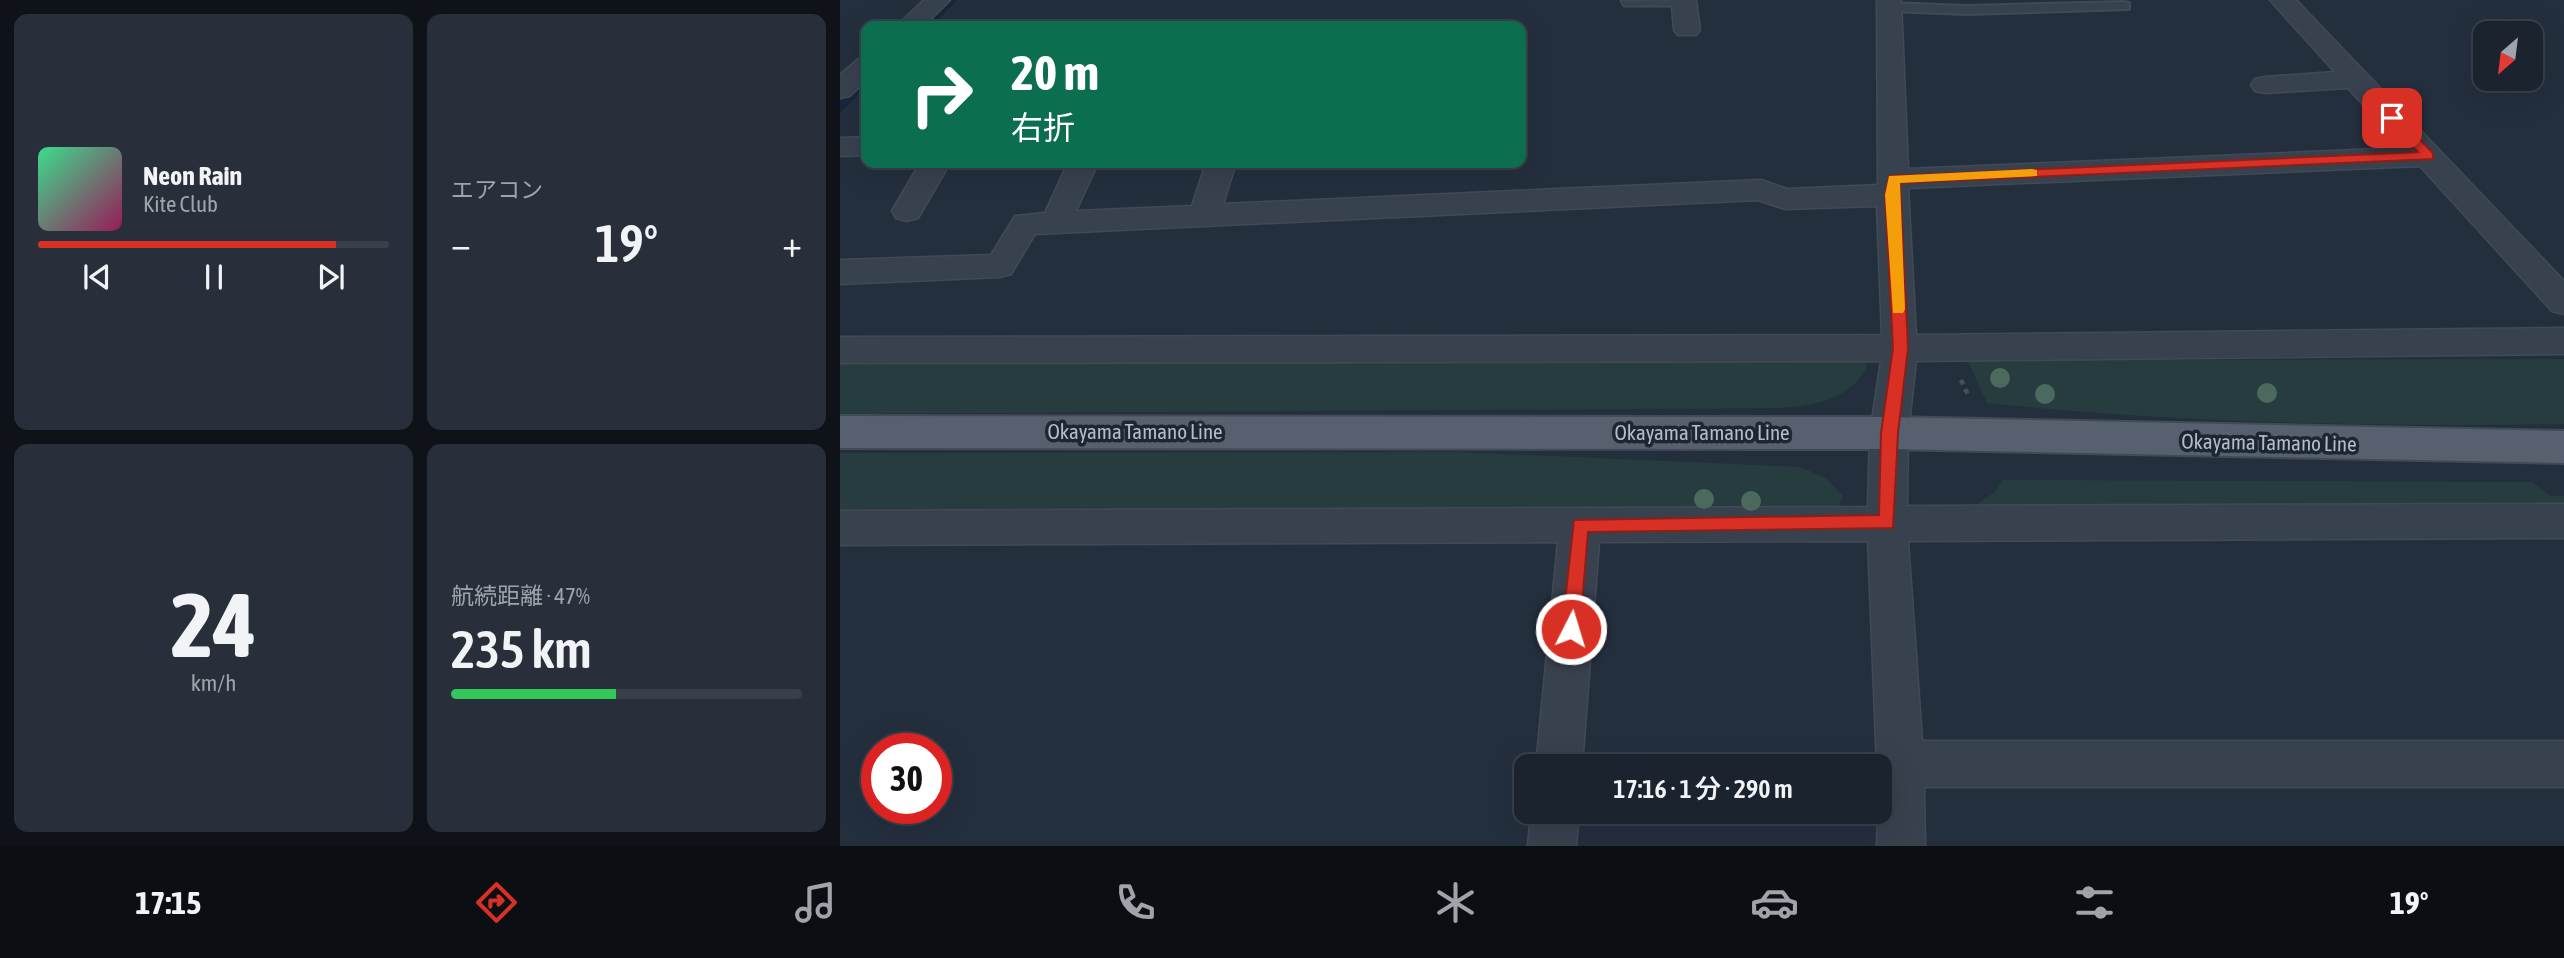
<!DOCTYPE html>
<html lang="ja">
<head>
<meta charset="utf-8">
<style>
  :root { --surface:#1b232e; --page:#282f3a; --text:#f1f3f6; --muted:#a0a4aa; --line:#39404a; --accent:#d93025 }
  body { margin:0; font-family:"Asap Condensed","Noto Sans JP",sans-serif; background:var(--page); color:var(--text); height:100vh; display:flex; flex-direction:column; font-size:26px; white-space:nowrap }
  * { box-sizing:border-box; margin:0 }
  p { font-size:23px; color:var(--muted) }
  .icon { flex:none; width:38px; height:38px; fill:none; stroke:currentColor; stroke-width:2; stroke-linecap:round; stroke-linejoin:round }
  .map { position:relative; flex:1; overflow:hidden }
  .details { display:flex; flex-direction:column; gap:14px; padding:14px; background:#0f1319; width:840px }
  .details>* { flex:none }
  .hud { position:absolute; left:21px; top:21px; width:665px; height:147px; border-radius:14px; box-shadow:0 7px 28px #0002,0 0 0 2px var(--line); background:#0b6e4f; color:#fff; overflow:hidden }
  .needle { width:46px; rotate:208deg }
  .controls { position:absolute; left:1633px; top:21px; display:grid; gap:14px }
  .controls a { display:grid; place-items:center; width:70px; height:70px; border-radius:14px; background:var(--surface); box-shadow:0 7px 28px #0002,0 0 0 2px var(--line); font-size:35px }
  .speed { position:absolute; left:21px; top:733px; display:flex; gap:14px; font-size:35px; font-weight:700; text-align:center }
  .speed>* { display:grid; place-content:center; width:91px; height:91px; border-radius:50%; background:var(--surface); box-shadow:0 7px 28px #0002,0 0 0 2px var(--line); line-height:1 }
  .speed .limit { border:10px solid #d22; background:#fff; color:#111 }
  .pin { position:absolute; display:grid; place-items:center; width:60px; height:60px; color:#fff; margin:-30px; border-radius:14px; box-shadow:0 4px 10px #0006 }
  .me { position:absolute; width:77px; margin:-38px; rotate:5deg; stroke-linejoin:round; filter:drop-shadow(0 0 5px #0008) }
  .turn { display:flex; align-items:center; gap:24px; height:147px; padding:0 35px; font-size:32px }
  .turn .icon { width:91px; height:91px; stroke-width:2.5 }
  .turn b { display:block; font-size:49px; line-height:60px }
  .big { font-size:52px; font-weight:600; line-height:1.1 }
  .details .widget { flex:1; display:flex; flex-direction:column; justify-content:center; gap:10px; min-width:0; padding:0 24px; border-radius:14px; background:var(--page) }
  .details .dial { align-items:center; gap:0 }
  .dial b { font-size:91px; line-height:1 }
  .song { display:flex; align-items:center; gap:21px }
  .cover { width:84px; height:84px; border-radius:10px; background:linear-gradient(135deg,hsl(150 70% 55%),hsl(330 70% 35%)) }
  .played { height:7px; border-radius:4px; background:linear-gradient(90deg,var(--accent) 85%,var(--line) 85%) }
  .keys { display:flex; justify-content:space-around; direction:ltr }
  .heat { display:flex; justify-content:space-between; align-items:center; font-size:38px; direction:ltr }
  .charge { height:10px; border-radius:5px; background:linear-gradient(90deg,#34c759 47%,var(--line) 0) }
  .details .tiles { flex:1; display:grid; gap:14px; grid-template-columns:repeat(2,1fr) }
  .trip { position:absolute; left:674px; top:754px; width:378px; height:70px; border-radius:14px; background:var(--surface); box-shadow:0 7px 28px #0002,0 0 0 2px var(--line); font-weight:600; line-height:70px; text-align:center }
  .dock { display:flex; height:112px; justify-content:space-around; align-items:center; background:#0b0e12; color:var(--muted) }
  .dock .icon { width:49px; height:49px }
  .dock .current { color:var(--accent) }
  .dock b { font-size:32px; color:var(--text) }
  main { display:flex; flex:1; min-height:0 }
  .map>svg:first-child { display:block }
</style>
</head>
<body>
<main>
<section class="details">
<div class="tiles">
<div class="widget">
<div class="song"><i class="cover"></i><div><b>Neon Rain</b><p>Kite Club</p></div></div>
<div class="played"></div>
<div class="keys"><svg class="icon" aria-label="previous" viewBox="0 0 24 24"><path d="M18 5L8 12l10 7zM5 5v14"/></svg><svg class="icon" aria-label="pause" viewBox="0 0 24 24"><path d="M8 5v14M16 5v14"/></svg><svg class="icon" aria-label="next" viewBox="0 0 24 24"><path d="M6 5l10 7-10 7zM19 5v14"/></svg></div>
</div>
<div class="widget"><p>エアコン</p>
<div class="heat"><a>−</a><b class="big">19°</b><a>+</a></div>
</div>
<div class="widget dial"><b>24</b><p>km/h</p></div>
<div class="widget"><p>航続距離 · 47%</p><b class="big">235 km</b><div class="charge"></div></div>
</div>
</section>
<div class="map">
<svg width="1724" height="846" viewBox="0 0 1724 846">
  <rect width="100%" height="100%" fill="#242f3e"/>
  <g fill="#263c3f">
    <path d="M1317,356L1329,360L1724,359V424C1532,427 1338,423 1147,403L1127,359Z"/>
    <path d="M1016,359L1024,361L1027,367C1008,401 975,405 940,408L0,414V360Z"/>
    <path d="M620,452L960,467L986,478L1003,496L998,507L989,511L0,515V453Z"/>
    <path d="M1162,480L1692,482L1711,496H1724V507L1130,509L1155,492Z"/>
  </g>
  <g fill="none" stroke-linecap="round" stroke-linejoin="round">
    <g stroke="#17263c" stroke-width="8">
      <path d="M85,26L112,0"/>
      <path d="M0,107L26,82"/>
    </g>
    <defs>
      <path id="lane" d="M1284,2L1289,3V9L1127,14L1049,11L1042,7L1049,3L1127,6Z"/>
      <g id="street">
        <path d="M84,0H110L84,26H57Z"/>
        <path d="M856,0L860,30L856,35H838L834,30L832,6H784L781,1Z"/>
        <path d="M1037,0H1061L1068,169L1563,148L1508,88L1425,93L1415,91L1411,85L1415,79L1425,77L1495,72L1430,0H1456L1724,281V314L1712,311L1580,166L1068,188L1076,335L1724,328V354L1076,361L1068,433L1067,506L1724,504V538L1068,541L1082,741H1724V787H1084L1085,846H1037L1040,766H1037L1028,541L759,542L742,766H696L718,542L0,545V511L1028,507L1030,433L1041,361L0,363V337L1042,335L1037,206L945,209L918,200L195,234L171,274L160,277L0,284V260L151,255L175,216L205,213L228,163H258L236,211L352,206L366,163H396L383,204L921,180L947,189L1038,185Z"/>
        <path d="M26,58V80L10,96L0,98V75L17,60Z"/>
        <path d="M26,137V155L0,156V138Z"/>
        <path d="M80,163H110L78,218L67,221L56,218L52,211Z"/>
        <path d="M691,812H739L736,846H688Z"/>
      </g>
      <path id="primary" d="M0,416L1049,417L1724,431V463L1049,449L0,448Z"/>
    </defs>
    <use href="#lane" stroke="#414a57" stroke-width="4"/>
    <use href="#street" stroke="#414a57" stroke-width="3"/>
    <use href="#primary" stroke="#414a57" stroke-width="4"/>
    <path stroke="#3f5557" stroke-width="4.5" stroke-dasharray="5 5" stroke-linecap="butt" d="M1121,380L1128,395"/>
    <use href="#lane" fill="#38414e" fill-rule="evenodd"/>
    <use href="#street" fill="#38414e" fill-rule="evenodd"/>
    <use href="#primary" fill="#56606e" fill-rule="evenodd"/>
  </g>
  <g fill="#4b6a5d">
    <circle cx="1160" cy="378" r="10"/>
    <circle cx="1427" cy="393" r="10"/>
    <circle cx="1205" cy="394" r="10"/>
    <circle cx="864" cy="499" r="10"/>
    <circle cx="911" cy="501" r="10"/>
  </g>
  <path fill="#d93025" stroke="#8d1f18" stroke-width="2" d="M1548,115H1556L1593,153V159L1060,183L1068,348L1058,433L1053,528L748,532L740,629L738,635L731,638L724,635L722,629L734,520L1039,515L1041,433L1053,348L1045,195L1049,176L1578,152L1548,120Z"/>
  <path fill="#f59e0b" d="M1192,169L1197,170V176L1060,183L1065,309L1063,313H1053L1045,195L1049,176Z"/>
  <g text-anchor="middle" stroke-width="7" stroke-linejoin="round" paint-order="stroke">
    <g font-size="21" fill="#b4bcc9" stroke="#1d2633">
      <text x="295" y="439">Okayama Tamano Line</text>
      <text x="862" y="440">Okayama Tamano Line</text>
      <text transform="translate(1429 443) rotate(1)" y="7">Okayama Tamano Line</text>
    </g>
  </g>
</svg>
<div class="controls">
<a><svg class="needle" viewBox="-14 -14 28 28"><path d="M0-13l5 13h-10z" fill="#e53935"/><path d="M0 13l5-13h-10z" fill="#a0a4aa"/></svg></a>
</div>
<div class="speed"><div class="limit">30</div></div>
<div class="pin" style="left:1552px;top:118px;background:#d93025"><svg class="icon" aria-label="arrive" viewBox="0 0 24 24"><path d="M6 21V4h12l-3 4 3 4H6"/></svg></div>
<svg class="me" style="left:731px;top:629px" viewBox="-20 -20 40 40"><circle r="17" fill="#d93025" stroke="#fff" stroke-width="3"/><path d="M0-11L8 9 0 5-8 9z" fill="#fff"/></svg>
<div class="trip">17:16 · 1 分 · 290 m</div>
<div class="hud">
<div class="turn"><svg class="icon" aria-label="right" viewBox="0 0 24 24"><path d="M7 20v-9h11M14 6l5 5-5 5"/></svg><div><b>20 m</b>右折</div></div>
</div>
</div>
</main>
<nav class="dock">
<b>17:15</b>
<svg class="icon current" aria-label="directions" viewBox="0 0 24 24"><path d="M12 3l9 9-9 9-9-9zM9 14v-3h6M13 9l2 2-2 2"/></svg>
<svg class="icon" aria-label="music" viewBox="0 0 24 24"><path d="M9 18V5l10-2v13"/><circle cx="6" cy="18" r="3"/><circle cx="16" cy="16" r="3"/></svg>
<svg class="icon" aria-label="phone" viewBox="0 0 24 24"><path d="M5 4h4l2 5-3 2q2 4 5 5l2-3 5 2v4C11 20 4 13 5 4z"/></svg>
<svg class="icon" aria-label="climate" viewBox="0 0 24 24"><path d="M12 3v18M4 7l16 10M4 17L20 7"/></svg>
<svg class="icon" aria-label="car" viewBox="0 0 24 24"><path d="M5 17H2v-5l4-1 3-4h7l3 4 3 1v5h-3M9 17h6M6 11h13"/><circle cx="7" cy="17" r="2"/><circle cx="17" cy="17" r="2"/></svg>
<svg class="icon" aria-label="filters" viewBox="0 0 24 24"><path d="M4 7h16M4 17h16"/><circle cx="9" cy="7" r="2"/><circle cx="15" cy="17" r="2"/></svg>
<b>19°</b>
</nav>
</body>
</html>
